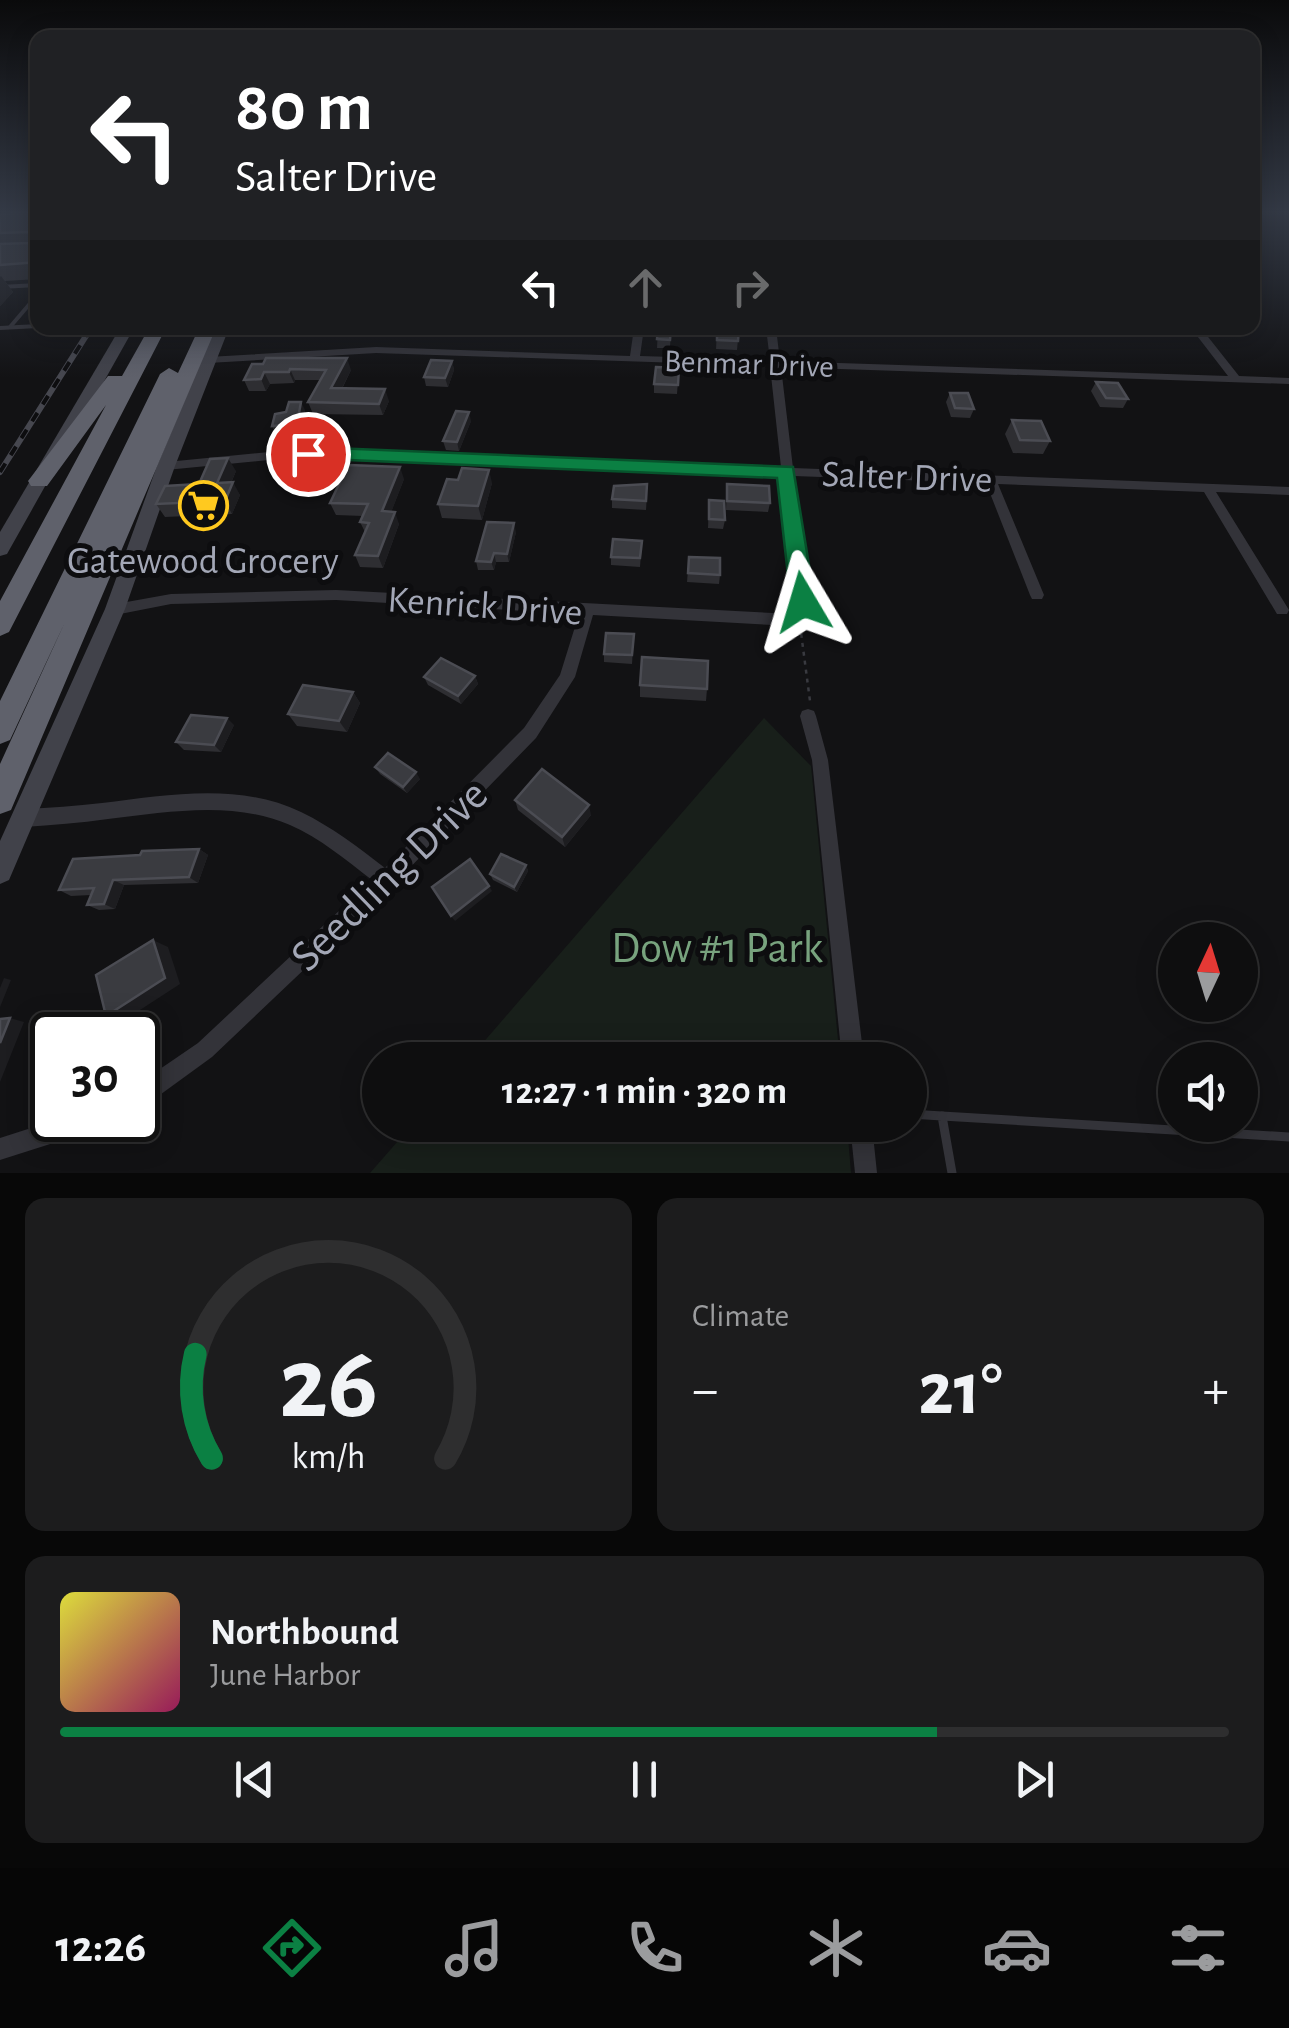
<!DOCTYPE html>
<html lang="en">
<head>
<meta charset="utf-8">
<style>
  :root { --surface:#0e0e0f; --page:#1c1c1d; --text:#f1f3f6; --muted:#9b9c9e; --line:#2e2e2f; --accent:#0b8043 }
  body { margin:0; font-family:"Alegreya Sans",sans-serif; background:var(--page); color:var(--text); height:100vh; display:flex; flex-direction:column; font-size:38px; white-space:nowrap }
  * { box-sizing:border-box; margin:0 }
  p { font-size:32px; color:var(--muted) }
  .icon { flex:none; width:55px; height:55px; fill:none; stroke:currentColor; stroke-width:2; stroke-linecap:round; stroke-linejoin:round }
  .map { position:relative; height:1173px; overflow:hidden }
  .drawer { display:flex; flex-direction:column; gap:25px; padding:25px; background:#080808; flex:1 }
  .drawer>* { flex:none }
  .banner { position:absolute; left:30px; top:30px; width:1230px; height:305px; border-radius:20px; box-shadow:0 5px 25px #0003,0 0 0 2px var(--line); background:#202124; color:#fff; overflow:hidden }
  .needle { width:65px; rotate:4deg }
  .buttons { position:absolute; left:1158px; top:922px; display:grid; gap:20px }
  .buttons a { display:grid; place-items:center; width:100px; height:100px; border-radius:50%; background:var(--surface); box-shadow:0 5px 25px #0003,0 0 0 2px var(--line); font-size:50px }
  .speed { position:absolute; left:30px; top:1012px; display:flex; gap:20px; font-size:50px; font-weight:700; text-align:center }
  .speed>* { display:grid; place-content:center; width:130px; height:130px; border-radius:50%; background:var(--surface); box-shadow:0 5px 25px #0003,0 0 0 2px var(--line); line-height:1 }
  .speed .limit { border:5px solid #111; border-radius:15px; background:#fff; color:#111 }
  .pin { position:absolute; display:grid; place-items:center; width:85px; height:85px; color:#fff; margin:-42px; border:5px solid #fff; border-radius:50%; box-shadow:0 2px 10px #0007 }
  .me { position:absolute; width:110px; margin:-55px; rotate:353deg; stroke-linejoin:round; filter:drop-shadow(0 0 8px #0008) }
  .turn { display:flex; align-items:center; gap:35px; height:210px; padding:0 40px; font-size:45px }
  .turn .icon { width:130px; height:130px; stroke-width:2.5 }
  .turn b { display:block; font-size:70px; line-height:85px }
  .lanes { display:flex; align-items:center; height:95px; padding:0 40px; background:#0003; justify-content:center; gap:50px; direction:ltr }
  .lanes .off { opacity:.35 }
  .big { font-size:75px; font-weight:700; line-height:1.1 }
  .drawer .card { flex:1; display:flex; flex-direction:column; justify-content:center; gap:15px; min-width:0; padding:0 35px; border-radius:20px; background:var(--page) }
  .drawer .dial { align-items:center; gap:0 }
  .dial svg { height:260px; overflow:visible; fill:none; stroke:var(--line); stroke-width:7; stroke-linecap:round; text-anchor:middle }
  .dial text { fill:var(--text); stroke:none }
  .song { display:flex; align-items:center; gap:30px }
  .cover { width:120px; height:120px; border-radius:15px; background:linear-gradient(135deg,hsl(60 70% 55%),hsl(330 70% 35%)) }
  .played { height:10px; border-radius:5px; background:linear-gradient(90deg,var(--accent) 75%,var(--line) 75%) }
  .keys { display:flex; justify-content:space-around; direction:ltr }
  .heat { display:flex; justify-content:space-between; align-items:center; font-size:55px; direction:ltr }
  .drawer .tiles { flex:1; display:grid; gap:25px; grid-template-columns:1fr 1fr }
  .card:last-child { grid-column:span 2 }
  .trip { position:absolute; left:362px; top:1042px; width:565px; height:100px; border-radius:50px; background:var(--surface); box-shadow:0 5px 25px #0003,0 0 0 2px var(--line); font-weight:700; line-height:100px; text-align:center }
  .dock { display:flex; height:160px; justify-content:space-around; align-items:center; background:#060606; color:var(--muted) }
  .dock .icon { width:70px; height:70px }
  .dock .selected { color:var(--accent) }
  .dock b { font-size:45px; color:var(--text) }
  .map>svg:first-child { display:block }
</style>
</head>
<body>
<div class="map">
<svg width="1289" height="1173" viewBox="0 0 1289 1173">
  <rect width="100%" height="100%" fill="#121214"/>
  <g fill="#181f1a">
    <path d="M764,718L811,766L840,1060H468Z"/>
    <path d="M412,1125H847L851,1173H370Z"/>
  </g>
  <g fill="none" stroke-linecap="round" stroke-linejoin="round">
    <path stroke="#393a40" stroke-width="2.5" stroke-dasharray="4 5" stroke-linecap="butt" d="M800,625L810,701"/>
    <g stroke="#333339" stroke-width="4">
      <path d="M0,287L38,285"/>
      <path d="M10,327L33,300H38"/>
      <path d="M0,328L38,326"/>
    </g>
    <g stroke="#333339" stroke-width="9">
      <path d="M910,1114L942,1116L952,1173"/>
      <path d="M942,1116L1289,1137"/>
    </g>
    <g fill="#333339" fill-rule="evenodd">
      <path d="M634,328H644L640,356L770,360L766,328H776L780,361L1228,376L1191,328H1201L1239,376L1289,378V384L781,367L793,468L1289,487V495L1216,492L1289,610L1287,614H1277L1204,492L998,484L1044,595L1042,599H1032L1030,595L986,483L794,476L810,602L800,618L773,625L593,615L575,677L536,738L392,886L212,1057L146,1105L138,1108V1084L198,1043L372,880C346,860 320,838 290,825C232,800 168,812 108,819C80,823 52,825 24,827L18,824L15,818L18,812L24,809C50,808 76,806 102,803C167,795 239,782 301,812C332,827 358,847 385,868L524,728L560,675L579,614L336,600L171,604L115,615L110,613L108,609L110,605L171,594L336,590L773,613L790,609L796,601L782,475L345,458L269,460L166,470L160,466L166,462L269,452L345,450L781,467L770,366L376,353L208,363L203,360L208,357L376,347L630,356Z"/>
      <path d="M808,709L814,711L816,716L828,760L864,1060H842L812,760L800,716L802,711Z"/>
      <path d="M56,1120H102L99,1128L91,1131L0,1160V1138Z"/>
      <path d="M850,1125H872L877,1173H855Z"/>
    </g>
    <g fill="#41424a" fill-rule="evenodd">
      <path d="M120,328H134L7,554L0,556V532Z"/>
      <path d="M215,328H229L175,466L125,609L9,880L0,884V841L105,609L157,466Z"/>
    </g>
    <g fill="#5f616b" fill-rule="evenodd">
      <path d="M149,328H166L9,632L0,636V601L106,405L47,486H31L28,481L108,376H122Z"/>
      <path d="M199,328H216L11,810L0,814V764L65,622L10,740L0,744V701L160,374L169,368L178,373Z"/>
    </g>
    <defs>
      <path id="rail" d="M0,472L91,328"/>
    </defs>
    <use href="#rail" stroke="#46474f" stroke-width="6"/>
    <use href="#rail" stroke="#0d0d0f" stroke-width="4" stroke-dasharray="10" stroke-linecap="butt"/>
  </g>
  <g fill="#2e2e32">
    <path d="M38,213V279L5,281L13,292L0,306V215Z"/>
    <path d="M658,328H671L670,348H657Z"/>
    <path d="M717,328H739L737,350L716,349Z"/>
    <path d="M452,361L454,370L448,387L426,386L424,377Z"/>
    <path d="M252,364L351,370L342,389L389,401L383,415L313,414L308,402L320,380H295L294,383L270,384L266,391H249L244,380Z"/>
    <path d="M679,368L677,394L654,393V384Z"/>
    <path d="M1096,382L1128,399L1123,408L1100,407L1091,391Z"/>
    <path d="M950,393L974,409L970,418L951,417L946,402Z"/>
    <path d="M305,410L301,432L276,434L272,426Z"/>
    <path d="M1012,420L1050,441L1043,454L1013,453L1005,434Z"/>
    <path d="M471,421L459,451L446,450L443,441Z"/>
    <path d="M236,471L231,483L240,495L232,514L165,517L156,504L199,484Z"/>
    <path d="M404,479L391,512L399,524L383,568L360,567L355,555L365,532L360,522L363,516L336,515L330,503Z"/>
    <path d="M492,483L482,520L442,518L438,504Z"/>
    <path d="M727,484L770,503L768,512L726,510Z"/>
    <path d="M647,493L646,510L612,508V499Z"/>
    <path d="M709,500L725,520L723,529L708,528Z"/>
    <path d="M516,532L509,562H496L494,570H478L476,561Z"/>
    <path d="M642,541L640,567L611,565V557Z"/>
    <path d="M689,557L720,575L719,584L687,582Z"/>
    <path d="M634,634L632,664L604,662V654Z"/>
    <path d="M475,676L478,684L461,704L428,685L424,677Z"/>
    <path d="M640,685L707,689L706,701L640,697Z"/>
    <path d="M353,692L360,703L347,732L297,726L288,714Z"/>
    <path d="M234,725L221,752L184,750L176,742Z"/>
    <path d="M375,767L420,779L407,793L380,774Z"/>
    <path d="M515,800L591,815L565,847L518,810Z"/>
    <path d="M199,849L208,855L198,883L124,885L115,909L99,910L87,905L91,895L71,896L59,890L140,855Z"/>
    <path d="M526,865L528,871L517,892L493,880L490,874Z"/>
  </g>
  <g fill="#1d1d20">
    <path d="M1,276L13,292L0,306V277Z"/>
    <path d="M347,358L351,370L336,400L331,388Z"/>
    <path d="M452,361L454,370L448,387L445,378Z"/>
    <path d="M290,369L295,380L294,383L289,372Z"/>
    <path d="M264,372L270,384L266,391L261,379Z"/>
    <path d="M385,389L389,401L383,415L379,404Z"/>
    <path d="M301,402L305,410L301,432L297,424Z"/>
    <path d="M469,412L471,421L459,451L457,442Z"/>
    <path d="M228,458L236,471L225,496L217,483Z"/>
    <path d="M400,467L404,479L387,523L382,511Z"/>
    <path d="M489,470L492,483L482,520L478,506Z"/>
    <path d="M233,482L240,495L232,514L225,501Z"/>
    <path d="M395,512L399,524L383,568L378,556Z"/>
    <path d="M514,523L516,532L509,562L507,554Z"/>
    <path d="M494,553L496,562L494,570L491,562Z"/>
    <path d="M475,676L478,684L461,704L458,696Z"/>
    <path d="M353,692L360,703L347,732L339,721Z"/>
    <path d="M227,718L234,725L221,752L214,745Z"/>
    <path d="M416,772L420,779L407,793L403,787Z"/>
    <path d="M589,805L591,815L565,847L562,837Z"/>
    <path d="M199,849L208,855L198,883L189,877Z"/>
    <path d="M526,865L528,871L517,892L514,887Z"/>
    <path d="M113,880L124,885L115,909L104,904Z"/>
    <path d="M489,886L492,891L455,921L451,916Z"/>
    <path d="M153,940L168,947L180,984L123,1021L106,1016Z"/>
    <path d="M4,978L11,980L0,1007V988Z"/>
    <path d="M10,1018L24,1022L0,1082V1043Z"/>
  </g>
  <g fill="#3a3b40" stroke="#4b4c53" stroke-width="2.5">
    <path d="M13,213H38V262L0,265V244L29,243L33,236L28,232L0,233V215Z"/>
    <path d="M658,328H671L670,340L657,339Z"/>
    <path d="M717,328H739L738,341L717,340Z"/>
    <path d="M266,358H347L331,388L385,389L379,404L308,402L326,370L290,369L289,372H264L261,379L244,380L252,364H263Z"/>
    <path d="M431,360L452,361L445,378L424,377Z"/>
    <path d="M656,367L679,368L678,385L654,384Z"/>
    <path d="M1096,382L1118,383L1128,399L1106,398Z"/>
    <path d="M950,393H968L974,409L955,408Z"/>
    <path d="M289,402H301L297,424L272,426L275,414L286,412Z"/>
    <path d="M456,411L469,412L457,442L443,441Z"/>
    <path d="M1012,420L1041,421L1050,441L1020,440Z"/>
    <path d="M228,458L217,483L233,482L225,501L156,504L165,486L199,484L210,459Z"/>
    <path d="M348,465L400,467L382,511L395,512L378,556L355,555L369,523L360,522L368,504L330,503Z"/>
    <path d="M462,468L489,470L478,506L438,504L447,479L458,480Z"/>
    <path d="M647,484L646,501L612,499L614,486Z"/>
    <path d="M727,484L769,486L770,503L727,501Z"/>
    <path d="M709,500L724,501L725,520L709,519Z"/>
    <path d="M487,522L514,523L507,554L494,553L491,562L476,561Z"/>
    <path d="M613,539L642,541L640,558L611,557Z"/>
    <path d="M689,557L720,558V575L688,573Z"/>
    <path d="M606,633L634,634L632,655L604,654Z"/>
    <path d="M642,657L708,661L707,689L640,685Z"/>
    <path d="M441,658L475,676L458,696L424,677Z"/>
    <path d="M303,685L353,692L339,721L288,714Z"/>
    <path d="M191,715L227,718L214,745L176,742Z"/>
    <path d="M388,753L416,772L403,787L375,767Z"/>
    <path d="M542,769L589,805L562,837L515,800Z"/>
    <path d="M199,849L189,877L113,880L104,904L87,905L94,888L59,890L73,859L140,855L142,851Z"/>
    <path d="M501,854L526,865L514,887L490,874Z"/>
    <path d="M470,859L489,886L451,916L432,887Z"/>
    <path d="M153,940L165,978L106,1016L96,975Z"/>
    <path d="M10,1018L0,1043V1019Z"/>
  </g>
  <linearGradient id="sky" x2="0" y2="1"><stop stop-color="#0a0a0b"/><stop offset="0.56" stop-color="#333945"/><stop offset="1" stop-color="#333945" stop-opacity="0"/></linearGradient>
  <rect width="1289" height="378" fill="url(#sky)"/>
  <path fill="#0b8043" stroke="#07532c" stroke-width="2.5" d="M308,447L793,467L815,602L803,611L791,602L777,478L301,458V449Z"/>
  <defs>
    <symbol id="supermarket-ring" viewBox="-11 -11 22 22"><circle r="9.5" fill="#0d0d0f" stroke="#ffc91f" stroke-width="1.5"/><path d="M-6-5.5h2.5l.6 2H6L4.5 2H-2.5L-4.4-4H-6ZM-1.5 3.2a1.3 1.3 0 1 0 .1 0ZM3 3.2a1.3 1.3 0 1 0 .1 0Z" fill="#ffc91f"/></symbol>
  </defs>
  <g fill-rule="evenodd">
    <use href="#supermarket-ring" x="176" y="478" width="55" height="55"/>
  </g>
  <g text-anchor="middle" stroke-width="10" stroke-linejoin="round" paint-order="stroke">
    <g font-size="32" fill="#a3a7b6" stroke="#0d0d0f">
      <text transform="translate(749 363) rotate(2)" y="11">Benmar Drive</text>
    </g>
    <g font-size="38" fill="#a3a7b6" stroke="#0d0d0f">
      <text transform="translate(907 476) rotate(2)" y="13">Salter Drive</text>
      <text transform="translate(485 605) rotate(4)" y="13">Kenrick Drive</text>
    </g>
    <g font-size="38" fill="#a3a7b6" stroke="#0d0d0f">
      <text x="203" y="573">Gatewood Grocery</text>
    </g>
    <g font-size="45" fill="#a3a7b6" stroke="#0d0d0f">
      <text transform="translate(388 874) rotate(-44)" y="16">Seedling Drive</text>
    </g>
    <g font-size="45" fill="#78a37e" stroke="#0d0d0f">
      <text x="717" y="962">Dow #1 Park</text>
    </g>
  </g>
</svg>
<div class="buttons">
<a><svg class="needle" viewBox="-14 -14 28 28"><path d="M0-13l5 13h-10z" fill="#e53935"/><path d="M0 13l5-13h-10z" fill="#9b9c9e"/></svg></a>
<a><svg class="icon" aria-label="sound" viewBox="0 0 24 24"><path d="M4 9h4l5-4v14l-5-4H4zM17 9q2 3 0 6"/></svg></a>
</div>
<div class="speed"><div class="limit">30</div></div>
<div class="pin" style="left:308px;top:454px;background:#d93025"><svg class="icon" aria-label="arrive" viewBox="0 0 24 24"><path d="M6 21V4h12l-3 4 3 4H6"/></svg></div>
<svg class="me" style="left:803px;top:602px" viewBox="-20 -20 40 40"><path d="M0-17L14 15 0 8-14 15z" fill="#0b8043" stroke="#fff" stroke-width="4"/></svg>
<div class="trip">12:27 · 1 min · 320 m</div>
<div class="banner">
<div class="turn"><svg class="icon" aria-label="left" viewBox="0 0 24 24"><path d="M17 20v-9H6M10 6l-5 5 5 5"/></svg><div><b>80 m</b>Salter Drive</div></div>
<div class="lanes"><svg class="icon" aria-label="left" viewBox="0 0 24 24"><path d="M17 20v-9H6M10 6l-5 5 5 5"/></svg><svg class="icon off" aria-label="ahead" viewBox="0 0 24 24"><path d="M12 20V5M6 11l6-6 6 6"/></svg><svg class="icon off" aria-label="right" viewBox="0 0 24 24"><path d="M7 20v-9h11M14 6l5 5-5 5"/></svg></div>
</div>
</div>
<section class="drawer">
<div class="tiles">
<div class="card dial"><svg viewBox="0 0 100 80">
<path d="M14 69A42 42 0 1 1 86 69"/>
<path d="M14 69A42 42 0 0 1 9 37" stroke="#0b8043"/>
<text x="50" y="56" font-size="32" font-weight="700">26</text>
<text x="50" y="72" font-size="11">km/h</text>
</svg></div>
<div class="card"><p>Climate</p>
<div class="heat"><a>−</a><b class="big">21°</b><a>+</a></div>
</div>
<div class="card">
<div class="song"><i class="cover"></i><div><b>Northbound</b><p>June Harbor</p></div></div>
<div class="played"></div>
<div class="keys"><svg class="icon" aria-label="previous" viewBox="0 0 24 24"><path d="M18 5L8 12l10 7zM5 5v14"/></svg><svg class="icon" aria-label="pause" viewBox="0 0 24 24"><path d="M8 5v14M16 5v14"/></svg><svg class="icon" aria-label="next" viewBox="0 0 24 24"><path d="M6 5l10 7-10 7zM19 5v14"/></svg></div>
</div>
</div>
</section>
<nav class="dock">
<b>12:26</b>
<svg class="icon selected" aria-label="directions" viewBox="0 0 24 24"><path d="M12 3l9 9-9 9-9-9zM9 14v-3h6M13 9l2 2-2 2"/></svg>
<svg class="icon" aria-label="music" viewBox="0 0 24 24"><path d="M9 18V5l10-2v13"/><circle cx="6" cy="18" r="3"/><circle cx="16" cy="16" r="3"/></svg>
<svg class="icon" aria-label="phone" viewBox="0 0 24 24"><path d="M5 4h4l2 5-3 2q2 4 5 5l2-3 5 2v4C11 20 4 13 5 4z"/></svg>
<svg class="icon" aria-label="climate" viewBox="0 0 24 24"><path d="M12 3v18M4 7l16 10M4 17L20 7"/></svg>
<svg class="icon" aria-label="car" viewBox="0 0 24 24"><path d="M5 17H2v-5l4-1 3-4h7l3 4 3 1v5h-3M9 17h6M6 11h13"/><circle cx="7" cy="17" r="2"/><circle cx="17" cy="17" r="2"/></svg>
<svg class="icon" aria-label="filters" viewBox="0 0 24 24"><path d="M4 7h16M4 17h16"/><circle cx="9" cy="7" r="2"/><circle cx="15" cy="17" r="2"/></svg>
</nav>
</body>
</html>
